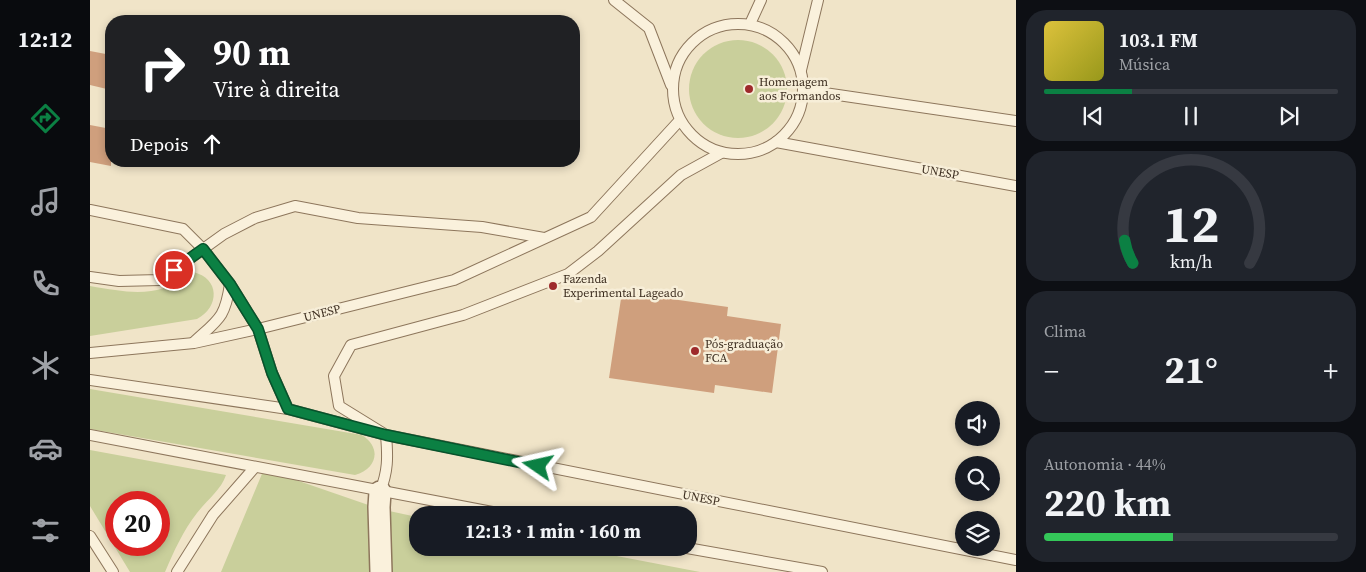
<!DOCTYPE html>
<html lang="pt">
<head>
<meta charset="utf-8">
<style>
  :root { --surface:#171b24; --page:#20242c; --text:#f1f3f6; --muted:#9ea1a6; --line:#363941; --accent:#0b8043 }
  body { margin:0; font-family:"Source Serif 4",serif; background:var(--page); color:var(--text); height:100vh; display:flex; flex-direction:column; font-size:19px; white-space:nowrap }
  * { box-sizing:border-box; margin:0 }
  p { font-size:16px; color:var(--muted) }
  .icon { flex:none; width:28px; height:28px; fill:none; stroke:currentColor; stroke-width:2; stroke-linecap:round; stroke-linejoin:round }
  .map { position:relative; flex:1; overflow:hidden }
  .sheet { display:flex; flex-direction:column; gap:10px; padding:10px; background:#0d0f14; width:350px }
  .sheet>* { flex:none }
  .hud { position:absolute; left:15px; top:15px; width:475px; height:152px; border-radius:20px; box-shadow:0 2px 8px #0003; background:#202124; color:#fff; overflow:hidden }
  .controls { position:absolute; left:865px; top:401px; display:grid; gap:10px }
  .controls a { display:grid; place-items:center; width:45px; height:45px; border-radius:50%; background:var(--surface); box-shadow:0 2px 8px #0003; font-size:25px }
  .speed { position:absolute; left:15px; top:491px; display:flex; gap:10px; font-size:25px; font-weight:700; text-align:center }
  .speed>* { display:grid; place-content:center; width:65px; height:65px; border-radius:50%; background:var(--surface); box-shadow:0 2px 8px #0003; line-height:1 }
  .speed .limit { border:8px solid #d22; background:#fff; color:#111 }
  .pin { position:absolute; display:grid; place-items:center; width:42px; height:42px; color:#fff; margin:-21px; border:2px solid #fff; border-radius:50%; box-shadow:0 1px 5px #0007 }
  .me { position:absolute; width:55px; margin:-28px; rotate:281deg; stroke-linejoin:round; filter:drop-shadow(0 0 4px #0008) }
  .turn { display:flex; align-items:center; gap:18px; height:105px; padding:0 25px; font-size:22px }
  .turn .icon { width:65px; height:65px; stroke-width:2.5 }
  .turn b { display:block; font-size:35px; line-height:42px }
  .then { display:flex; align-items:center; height:48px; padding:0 25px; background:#0003; gap:10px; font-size:19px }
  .big { font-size:38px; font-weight:700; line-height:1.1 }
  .sheet .tile { flex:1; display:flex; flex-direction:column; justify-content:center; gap:8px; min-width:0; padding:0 18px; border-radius:20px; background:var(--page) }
  .sheet .dial { align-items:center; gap:0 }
  .dial svg { height:130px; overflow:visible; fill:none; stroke:var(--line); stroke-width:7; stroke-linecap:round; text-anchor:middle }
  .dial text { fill:var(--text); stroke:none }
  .song { display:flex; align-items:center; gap:15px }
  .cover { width:60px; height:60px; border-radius:8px; background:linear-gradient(135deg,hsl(50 70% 55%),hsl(60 70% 35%)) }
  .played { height:5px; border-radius:2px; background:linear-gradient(90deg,var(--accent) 30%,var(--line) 30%) }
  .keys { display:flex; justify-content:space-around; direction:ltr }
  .heat { display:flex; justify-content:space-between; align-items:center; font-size:28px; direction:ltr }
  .charge { height:8px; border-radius:4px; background:linear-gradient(90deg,#34c759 44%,var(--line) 0) }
  .trip { position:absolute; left:319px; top:506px; width:288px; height:50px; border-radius:20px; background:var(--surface); box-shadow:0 2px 8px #0003; font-weight:700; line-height:50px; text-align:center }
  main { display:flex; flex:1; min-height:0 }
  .menu { display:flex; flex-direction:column; width:90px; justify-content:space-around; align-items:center; background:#090b0e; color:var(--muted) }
  .menu .icon { width:35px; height:35px }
  .menu .on { color:var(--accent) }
  .menu b { font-size:22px; color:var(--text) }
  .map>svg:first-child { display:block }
</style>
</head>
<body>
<main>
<nav class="menu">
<b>12:12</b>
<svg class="icon on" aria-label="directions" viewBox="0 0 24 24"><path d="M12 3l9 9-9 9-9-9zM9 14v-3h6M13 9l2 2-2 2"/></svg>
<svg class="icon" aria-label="music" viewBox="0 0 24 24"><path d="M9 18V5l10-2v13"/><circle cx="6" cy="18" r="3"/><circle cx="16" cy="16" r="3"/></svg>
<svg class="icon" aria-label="phone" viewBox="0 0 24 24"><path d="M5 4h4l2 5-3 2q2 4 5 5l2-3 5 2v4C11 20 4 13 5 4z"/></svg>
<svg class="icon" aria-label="climate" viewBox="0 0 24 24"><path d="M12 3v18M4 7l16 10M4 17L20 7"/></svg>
<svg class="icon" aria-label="car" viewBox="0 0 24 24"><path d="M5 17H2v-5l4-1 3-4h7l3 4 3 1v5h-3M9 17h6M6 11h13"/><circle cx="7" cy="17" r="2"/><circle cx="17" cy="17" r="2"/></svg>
<svg class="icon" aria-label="filters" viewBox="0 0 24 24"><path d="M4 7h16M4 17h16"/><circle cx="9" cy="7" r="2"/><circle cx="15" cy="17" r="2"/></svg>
</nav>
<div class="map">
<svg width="926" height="572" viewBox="0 0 926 572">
  <rect width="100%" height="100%" fill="#f0e4c8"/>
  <g fill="#c9cf9b" fill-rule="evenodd">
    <circle cx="648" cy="89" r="49"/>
    <path d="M103,272C130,278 130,307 107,319L0,336V286C41,293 68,299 103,272Z"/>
    <path d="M0,389L272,435C292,448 287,469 265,475L0,429Z"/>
    <path d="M0,450L136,475C131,490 117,500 107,513C93,531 84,551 75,572H40L0,506ZM69,502V545H26V502Z"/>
    <path d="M174,469L290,509L327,517L328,548H485L610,572H131Z"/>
  </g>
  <g fill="#cf9f7d">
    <path d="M0,51L21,55V90L0,85Z"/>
    <path d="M0,125L21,129V166L0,162Z"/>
    <path d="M532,292L638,307L637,316L691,324L682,393L625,385L624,393L519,378Z"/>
  </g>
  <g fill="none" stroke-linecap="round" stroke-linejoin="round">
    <defs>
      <g id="service">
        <path d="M524,0L559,28L581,85"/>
        <circle cx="648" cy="89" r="65"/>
        <path d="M660,24L671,0"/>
        <path d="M711,70L728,0"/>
        <path d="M714,90L926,121"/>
        <path d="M686,142L926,186"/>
        <path d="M0,210L93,229L113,249L140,284L168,329L182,373L198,409"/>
        <path d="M0,277L29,281L70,280L134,234L165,218L205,206L268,218L392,227L454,238"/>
        <path d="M104,342C129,319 135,318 140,284"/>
        <path d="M0,353L104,343L168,329L364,280L501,217L590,120"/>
        <path d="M0,380L198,409L296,435L926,560"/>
        <path d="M0,435L418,515"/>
        <path d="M290,492C298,471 298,458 296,435L249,406L244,376L261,345L373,315L478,274L508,251L591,175L631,153"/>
        <path d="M0,536L23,572"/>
        <path d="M597,548L732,572"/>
        <path d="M87,572L123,515L165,467"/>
      </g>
      <path id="minor" d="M290,492L289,507L291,572"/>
    </defs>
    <use href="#service" stroke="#8d765c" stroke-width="12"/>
    <use href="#minor" stroke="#8d765c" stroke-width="24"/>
    <use href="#service" stroke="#faf1dc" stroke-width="10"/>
    <use href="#minor" stroke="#faf1dc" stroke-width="21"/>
  </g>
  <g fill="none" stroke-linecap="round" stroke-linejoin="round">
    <defs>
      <path id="route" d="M84,270L113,249L140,284L168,329L182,373L198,409L296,435L448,466"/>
    </defs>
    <use href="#route" stroke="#07532c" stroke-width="12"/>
    <use href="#route" stroke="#0b8043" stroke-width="9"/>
  </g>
  <g fill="#9e2a2b" stroke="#f7eed8" stroke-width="2">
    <circle cx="659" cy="89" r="5"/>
    <circle cx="463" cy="286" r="5"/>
    <circle cx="605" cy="351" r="5"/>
  </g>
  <g text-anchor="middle" stroke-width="5" stroke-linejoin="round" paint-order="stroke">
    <g font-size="12" fill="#3d2e20" stroke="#f7eed8" text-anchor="start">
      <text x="669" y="86">Homenagem<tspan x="669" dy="14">aos Formandos</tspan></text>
      <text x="473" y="283">Fazenda<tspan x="473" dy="14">Experimental Lageado</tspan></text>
      <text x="615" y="348">Pós-graduação<tspan x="615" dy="14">FCA</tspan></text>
    </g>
    <g font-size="12" fill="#3d2e20" stroke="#f7eed8">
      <text transform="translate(850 172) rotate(10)" y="4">UNESP</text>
      <text transform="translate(232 313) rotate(-14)" y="4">UNESP</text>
      <text transform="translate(611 498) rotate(11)" y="4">UNESP</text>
    </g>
  </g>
</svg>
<div class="controls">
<a><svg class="icon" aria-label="sound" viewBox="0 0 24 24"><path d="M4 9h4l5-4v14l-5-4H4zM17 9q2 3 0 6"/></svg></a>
<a><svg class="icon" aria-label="search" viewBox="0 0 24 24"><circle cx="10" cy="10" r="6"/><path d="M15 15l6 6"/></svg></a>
<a><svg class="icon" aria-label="layers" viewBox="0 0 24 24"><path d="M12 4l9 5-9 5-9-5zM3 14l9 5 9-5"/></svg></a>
</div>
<div class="speed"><div class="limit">20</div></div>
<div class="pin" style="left:84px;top:270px;background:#d93025"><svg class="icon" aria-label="arrive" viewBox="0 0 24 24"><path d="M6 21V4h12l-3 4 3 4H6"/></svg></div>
<svg class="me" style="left:448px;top:466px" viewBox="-20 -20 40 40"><path d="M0-17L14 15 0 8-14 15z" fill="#0b8043" stroke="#fff" stroke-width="4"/></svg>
<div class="trip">12:13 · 1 min · 160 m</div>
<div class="hud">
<div class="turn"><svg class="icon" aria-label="right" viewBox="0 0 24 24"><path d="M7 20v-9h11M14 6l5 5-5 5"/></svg><div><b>90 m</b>Vire à direita</div></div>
<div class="then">Depois<svg class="icon" aria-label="ahead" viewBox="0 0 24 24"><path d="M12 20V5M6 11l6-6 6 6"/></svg></div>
</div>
</div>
<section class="sheet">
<div class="tile">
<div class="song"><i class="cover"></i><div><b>103.1 FM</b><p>Música</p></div></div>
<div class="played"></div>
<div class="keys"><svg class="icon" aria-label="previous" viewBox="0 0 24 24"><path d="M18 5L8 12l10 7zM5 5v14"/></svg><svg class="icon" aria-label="pause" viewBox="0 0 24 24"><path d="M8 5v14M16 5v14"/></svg><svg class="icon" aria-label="next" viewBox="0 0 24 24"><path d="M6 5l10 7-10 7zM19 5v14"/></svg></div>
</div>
<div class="tile dial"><svg viewBox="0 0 100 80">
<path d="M14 69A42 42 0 1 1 86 69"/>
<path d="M14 69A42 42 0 0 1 9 55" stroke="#0b8043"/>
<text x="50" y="56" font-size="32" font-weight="700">12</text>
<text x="50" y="72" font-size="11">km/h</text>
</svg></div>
<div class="tile"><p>Clima</p>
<div class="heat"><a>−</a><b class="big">21°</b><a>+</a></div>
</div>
<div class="tile"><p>Autonomia · 44%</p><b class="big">220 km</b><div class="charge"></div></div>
</section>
</main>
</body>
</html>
